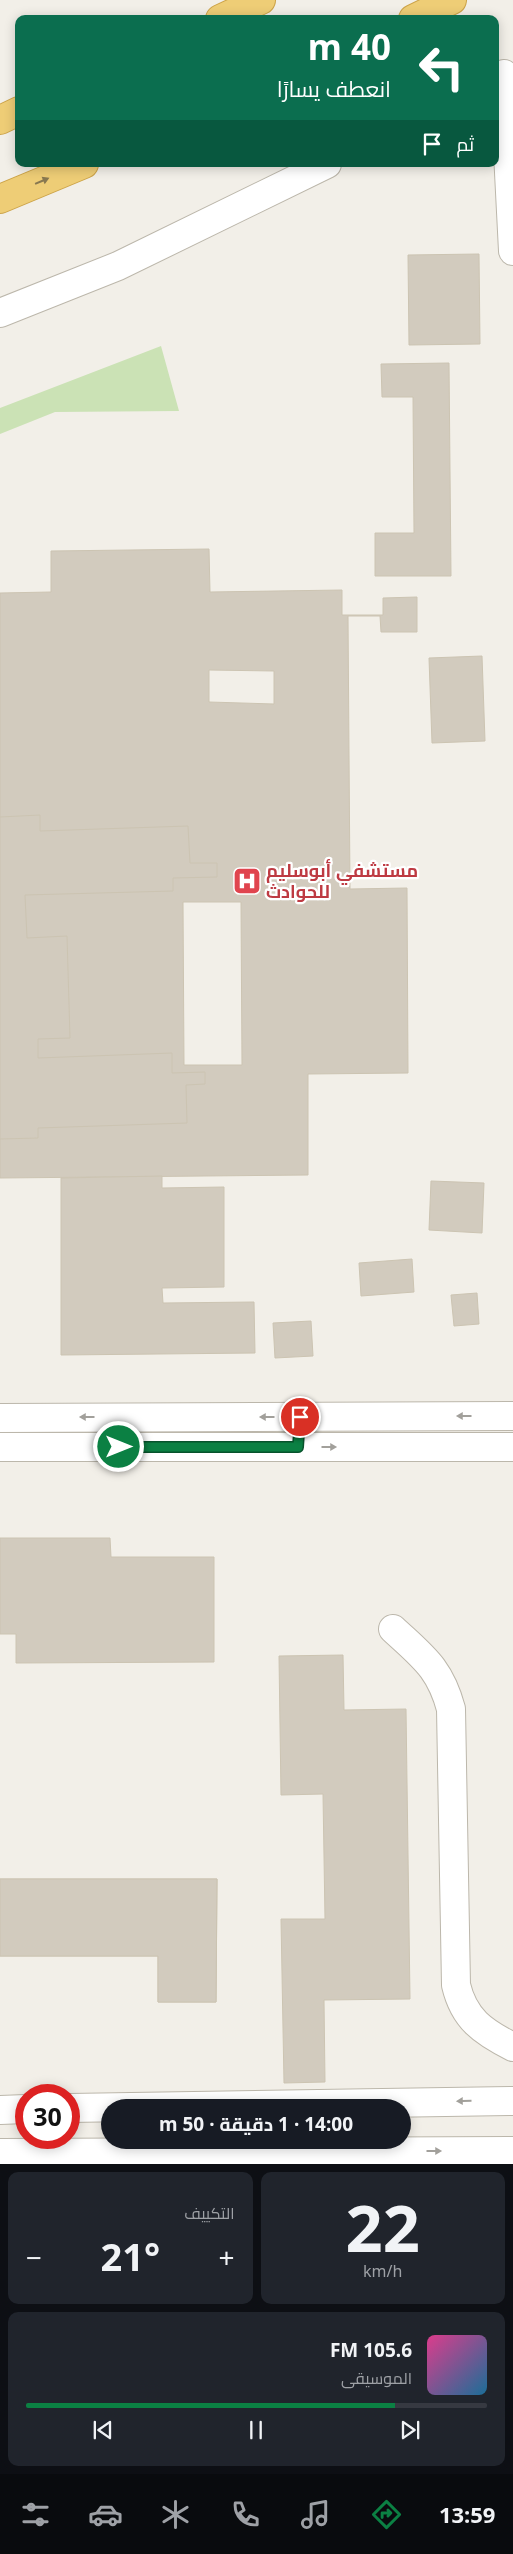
<!DOCTYPE html>
<html lang="ar">
<head>
<meta charset="utf-8">
<style>
  :root { --surface:#171b24; --page:#20242c; --text:#f1f3f6; --muted:#9ea1a6; --line:#363941; --accent:#0b8043 }
  body { margin:0; font-family:"Noto Sans",Cairo,sans-serif; background:var(--page); color:var(--text); direction:rtl; height:100vh; display:flex; flex-direction:column; font-size:19px; white-space:nowrap }
  * { box-sizing:border-box; margin:0 }
  p { font-size:16px; color:var(--muted) }
  .icon { flex:none; width:28px; height:28px; fill:none; stroke:currentColor; stroke-width:2; stroke-linecap:round; stroke-linejoin:round }
  .map { position:relative; height:2164px; overflow:hidden; direction:ltr }
  .side { display:flex; flex-direction:column; gap:8px; padding:8px; background:#0d0f14; flex:1 }
  .side>* { flex:none }
  .guide { position:absolute; left:15px; top:15px; width:484px; height:152px; border-radius:10px; box-shadow:0 2px 12px #0003; direction:rtl; background:#0b6e4f; color:#fff; overflow:hidden }
  .speed { position:absolute; left:15px; top:2084px; display:flex; gap:10px; font-size:25px; font-weight:700; text-align:center }
  .speed>* { display:grid; place-content:center; width:65px; height:65px; border-radius:50%; background:var(--surface); box-shadow:0 2px 12px #0003; line-height:1 }
  .speed .limit { border:8px solid #d22; background:#fff; color:#111 }
  .pin { position:absolute; display:grid; place-items:center; width:42px; height:42px; color:#fff; margin:-21px; border:2px solid #fff; border-radius:50%; box-shadow:0 1px 5px #0007 }
  .me { position:absolute; width:55px; margin:-28px; rotate:90deg; stroke-linejoin:round; filter:drop-shadow(0 0 4px #0008) }
  .turn { display:flex; align-items:center; gap:18px; height:105px; padding:0 25px; font-size:22px }
  .turn .icon { width:65px; height:65px; stroke-width:2.5 }
  .turn b { display:block; font-size:35px; line-height:42px }
  .then { display:flex; align-items:center; height:48px; padding:0 25px; background:#0003; gap:10px; font-size:19px }
  .big { font-size:38px; font-weight:700; line-height:1.1 }
  .side .card { flex:1; display:flex; flex-direction:column; justify-content:center; gap:8px; min-width:0; padding:0 18px; border-radius:10px; background:var(--page) }
  .side .dial { align-items:center; gap:0 }
  .dial b { font-size:65px; line-height:1 }
  .song { display:flex; align-items:center; gap:15px }
  .cover { width:60px; height:60px; border-radius:8px; background:linear-gradient(135deg,hsl(330 70% 55%),hsl(200 70% 35%)) }
  .played { height:5px; border-radius:2px; background:linear-gradient(90deg,var(--accent) 80%,var(--line) 80%) }
  .keys { display:flex; justify-content:space-around; direction:ltr }
  .heat { display:flex; justify-content:space-between; align-items:center; font-size:28px; direction:ltr }
  .side .tiles { flex:1; display:grid; gap:8px; grid-template-columns:1fr 1fr }
  .card:last-child { grid-column:span 2 }
  .trip { position:absolute; left:101px; top:2099px; width:310px; height:50px; border-radius:25px; background:var(--surface); box-shadow:0 2px 12px #0003; font-weight:700; line-height:50px; text-align:center; direction:rtl }
  .dock { display:flex; height:80px; justify-content:space-around; align-items:center; background:#090b0e; color:var(--muted) }
  .dock .icon { width:35px; height:35px }
  .dock .current { color:var(--accent) }
  .dock b { font-size:22px; color:var(--text) }
  .map>svg:first-child { display:block }
</style>
</head>
<body>
<div class="map">
<svg width="513" height="2164" viewBox="0 0 513 2164">
  <rect width="100%" height="100%" fill="#f2efe8"/>
  <path fill="#cbe2b5" d="M161,346L179,411L55,412L0,434V408Z"/>
  <g fill="#d2cbbe" stroke="#ccc4b2" fill-rule="evenodd">
    <path d="M479,254L480,344L409,345L408,255Z"/>
    <path d="M449,363L451,576H375V533H414L413,397H382L381,364Z"/>
    <path d="M209,549L210,592L342,590V615H383V598L417,597V632H381L380,616H348L350,889L407,888L408,1073L308,1074V1175L0,1178V593L51,592V551ZM209,670L274,671V704L209,702ZM183,902H241L242,1065H184Z"/>
    <path d="M482,656L485,741L432,743L429,658Z"/>
    <path d="M40,815V831L188,826L190,863H217V877L173,878V891L25,895L27,938L67,936L70,1038L38,1039V1058L172,1053V1073L205,1072V1084L186,1085L187,1123L38,1128V1138L0,1139V817Z"/>
    <path d="M162,1176V1188L224,1187V1287L162,1288L163,1303L254,1302L255,1353L61,1355V1178Z"/>
    <path d="M431,1181L484,1183L482,1233L429,1230Z"/>
    <path d="M412,1259L414,1292L361,1296L359,1263Z"/>
    <path d="M477,1293L479,1324L454,1326L451,1295Z"/>
    <path d="M311,1321L313,1356L275,1358L273,1323Z"/>
    <path d="M0,1538H110L111,1557H214V1662L16,1663V1634H0Z"/>
    <path d="M343,1655L344,1710L406,1709L410,1999L324,2000L325,2082L284,2083L281,1919H325L323,1794L281,1795L279,1656Z"/>
    <path d="M0,1879H217L216,2002H158V1956H0Z"/>
    <path d="M0,1879H217L216,2002H158V1956H0Z"/>
  </g>
  <g fill="none" stroke-linecap="round" stroke-linejoin="round">
    <defs>
      <g id="minor">
        <path d="M504,74L513,251"/>
        <path d="M0,313L118,266L327,164"/>
        <path d="M0,1418L513,1416"/>
        <path d="M0,1447H513"/>
        <path d="M393,1629C423,1657 440,1668 451,1709L456,1985C464,2019 483,2032 513,2047"/>
        <path d="M69,2108L513,2101"/>
        <path d="M0,2110L26,2109"/>
        <path d="M0,2153L513,2151"/>
      </g>
      <g id="highway">
        <path d="M220,19L261,0"/>
        <path d="M413,19L452,0"/>
        <path d="M0,120L19,111"/>
        <path d="M0,199L84,164"/>
      </g>
    </defs>
    <use href="#minor" stroke="#bcb7ab" stroke-width="30"/>
    <use href="#highway" stroke="#cca348" stroke-width="30"/>
    <use href="#minor" stroke="#fff" stroke-width="28"/>
    <use href="#highway" stroke="#eecd76" stroke-width="28"/>
  </g>
  <defs><path id="oneway-solid" d="M-6-.8H1V-3.2L6.5 0L1 3.2V.8H-6Z" transform="scale(1.25)"/></defs>
  <use fill="#887850" href="#oneway-solid" transform="translate(42 181) rotate(-23)"/>
  <g fill="#a2a09b">
    <use href="#oneway-solid" transform="translate(464 1416) rotate(180)"/>
    <use href="#oneway-solid" transform="translate(87 1417) rotate(180)"/>
    <use href="#oneway-solid" transform="translate(267 1417) rotate(180)"/>
    <use href="#oneway-solid" transform="translate(329 1447)"/>
    <use href="#oneway-solid" transform="translate(464 2101) rotate(179)"/>
    <use href="#oneway-solid" transform="translate(434 2151)"/>
  </g>
  <g fill="none" stroke-linecap="round" stroke-linejoin="round">
    <defs>
      <path id="route" d="M119,1447H298L300,1417"/>
    </defs>
    <use href="#route" stroke="#07532c" stroke-width="12"/>
    <use href="#route" stroke="#0b8043" stroke-width="9"/>
  </g>
  <defs>
    <symbol id="hospital-square" viewBox="-11 -11 22 22"><rect x="-9" y="-9" width="18" height="18" rx="4" fill="#e0444e" stroke="#fff"/><path d="M-5-5h3v3.5h4V-5h3V5h-3V1.5h-4V5h-3Z" fill="#fff"/></symbol>
  </defs>
  <g fill-rule="evenodd">
    <use href="#hospital-square" x="231" y="865" width="32" height="32"/>
  </g>
  <g text-anchor="middle" stroke-width="4.5" stroke-linejoin="round" paint-order="stroke">
    <g font-size="18" font-weight="bold" fill="#be3a42" stroke="#fff" text-anchor="start">
      <text x="266" y="877">مستشفي أبوسليم<tspan x="266" dy="21">للحوادث</tspan></text>
    </g>
  </g>
</svg>
<div class="speed"><div class="limit">30</div></div>
<div class="pin" style="left:300px;top:1417px;background:#d93025"><svg class="icon" aria-label="arrive" viewBox="0 0 24 24"><path d="M6 21V4h12l-3 4 3 4H6"/></svg></div>
<svg class="me" style="left:119px;top:1447px" viewBox="-20 -20 40 40"><circle r="17" fill="#0b8043" stroke="#fff" stroke-width="3"/><path d="M0-11L8 9 0 5-8 9z" fill="#fff"/></svg>
<div class="trip">14:00 · 1 دقيقة · 50 m</div>
<div class="guide">
<div class="turn"><svg class="icon" aria-label="left" viewBox="0 0 24 24"><path d="M17 20v-9H6M10 6l-5 5 5 5"/></svg><div><b>40 m</b>انعطف يسارًا</div></div>
<div class="then">ثم<svg class="icon" aria-label="arrive" viewBox="0 0 24 24"><path d="M6 21V4h12l-3 4 3 4H6"/></svg></div>
</div>
</div>
<section class="side">
<div class="tiles">
<div class="card dial"><b>22</b><p>km/h</p></div>
<div class="card"><p>التكييف</p>
<div class="heat"><a>−</a><b class="big">21°</b><a>+</a></div>
</div>
<div class="card">
<div class="song"><i class="cover"></i><div><b>105.6 FM</b><p>الموسيقى</p></div></div>
<div class="played"></div>
<div class="keys"><svg class="icon" aria-label="previous" viewBox="0 0 24 24"><path d="M18 5L8 12l10 7zM5 5v14"/></svg><svg class="icon" aria-label="pause" viewBox="0 0 24 24"><path d="M8 5v14M16 5v14"/></svg><svg class="icon" aria-label="next" viewBox="0 0 24 24"><path d="M6 5l10 7-10 7zM19 5v14"/></svg></div>
</div>
</div>
</section>
<nav class="dock">
<b>13:59</b>
<svg class="icon current" aria-label="directions" viewBox="0 0 24 24"><path d="M12 3l9 9-9 9-9-9zM9 14v-3h6M13 9l2 2-2 2"/></svg>
<svg class="icon" aria-label="music" viewBox="0 0 24 24"><path d="M9 18V5l10-2v13"/><circle cx="6" cy="18" r="3"/><circle cx="16" cy="16" r="3"/></svg>
<svg class="icon" aria-label="phone" viewBox="0 0 24 24"><path d="M5 4h4l2 5-3 2q2 4 5 5l2-3 5 2v4C11 20 4 13 5 4z"/></svg>
<svg class="icon" aria-label="climate" viewBox="0 0 24 24"><path d="M12 3v18M4 7l16 10M4 17L20 7"/></svg>
<svg class="icon" aria-label="car" viewBox="0 0 24 24"><path d="M5 17H2v-5l4-1 3-4h7l3 4 3 1v5h-3M9 17h6M6 11h13"/><circle cx="7" cy="17" r="2"/><circle cx="17" cy="17" r="2"/></svg>
<svg class="icon" aria-label="filters" viewBox="0 0 24 24"><path d="M4 7h16M4 17h16"/><circle cx="9" cy="7" r="2"/><circle cx="15" cy="17" r="2"/></svg>
</nav>
</body>
</html>
